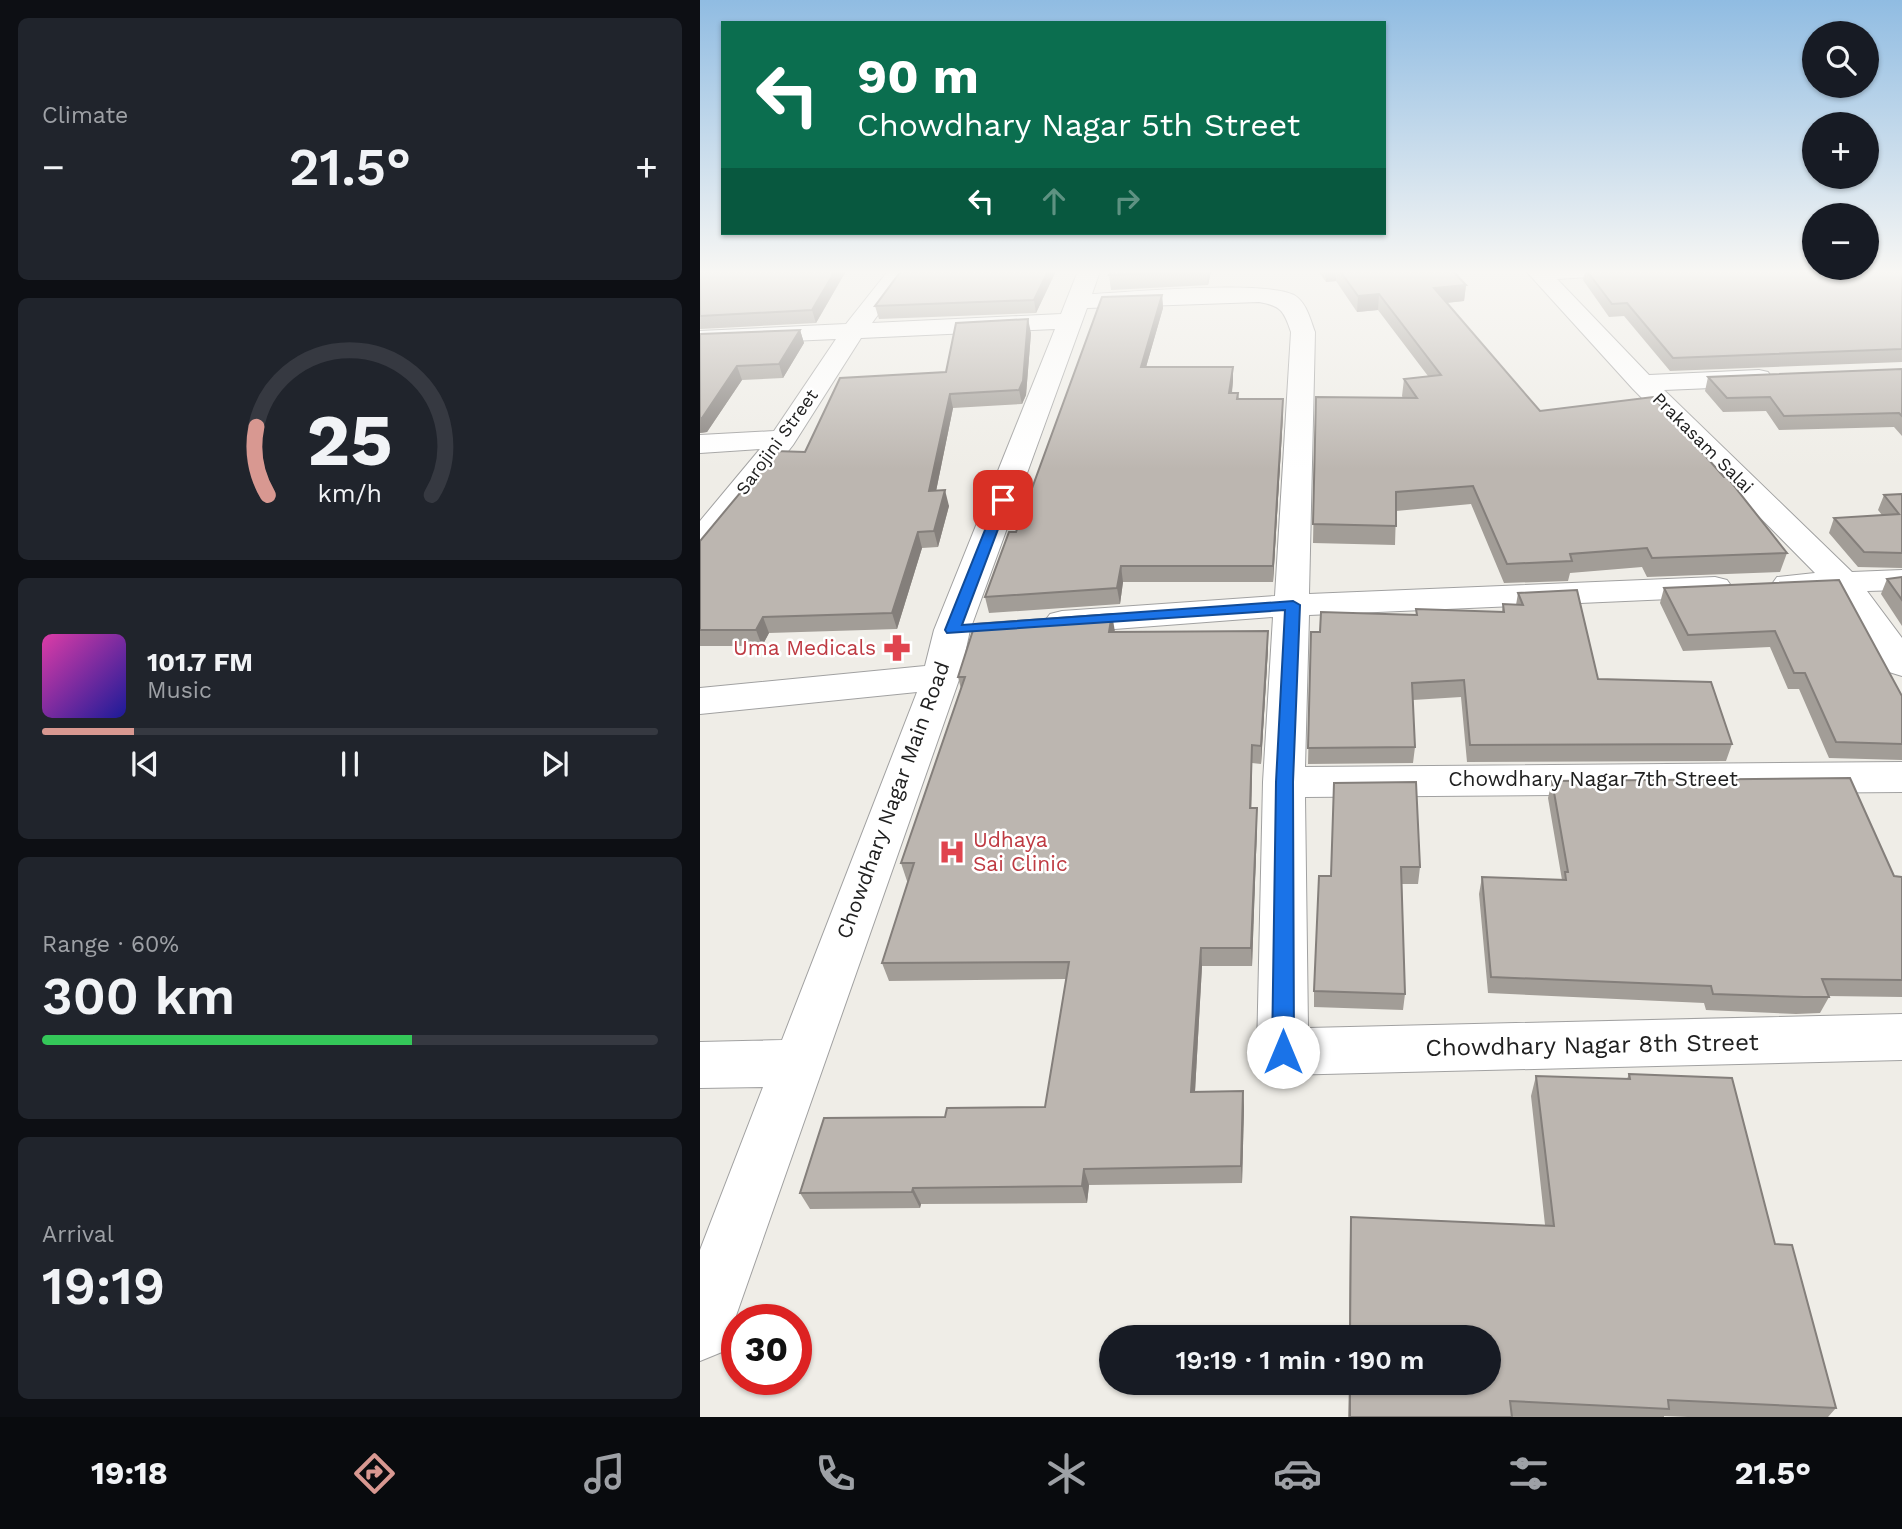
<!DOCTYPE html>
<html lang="en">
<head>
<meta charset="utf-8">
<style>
  :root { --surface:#171b24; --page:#20242c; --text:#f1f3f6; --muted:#9ea1a6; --line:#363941; --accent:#d89891 }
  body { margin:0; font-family:"Work Sans",sans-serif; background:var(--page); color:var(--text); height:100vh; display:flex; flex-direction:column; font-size:26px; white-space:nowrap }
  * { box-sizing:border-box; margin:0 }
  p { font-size:23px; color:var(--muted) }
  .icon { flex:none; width:38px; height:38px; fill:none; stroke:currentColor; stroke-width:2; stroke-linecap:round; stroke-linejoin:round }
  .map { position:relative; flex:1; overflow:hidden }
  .details { display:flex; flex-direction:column; gap:18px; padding:18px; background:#0d0f14; width:700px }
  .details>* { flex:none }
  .guide { position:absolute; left:21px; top:21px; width:665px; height:214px; border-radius:0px; box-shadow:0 2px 5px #0004; background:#0b6e4f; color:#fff; overflow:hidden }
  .controls { position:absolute; left:1102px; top:21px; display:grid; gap:14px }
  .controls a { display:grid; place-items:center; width:77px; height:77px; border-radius:50%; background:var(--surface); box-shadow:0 2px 5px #0004; font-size:35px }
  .speed { position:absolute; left:21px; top:1304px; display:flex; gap:14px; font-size:35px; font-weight:700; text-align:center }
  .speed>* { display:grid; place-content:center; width:91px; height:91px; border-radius:50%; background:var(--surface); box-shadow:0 2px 5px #0004; line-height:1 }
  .speed .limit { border:10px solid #d22; background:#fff; color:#111 }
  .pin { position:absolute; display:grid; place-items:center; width:60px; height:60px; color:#fff; margin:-30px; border-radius:14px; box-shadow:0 4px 10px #0006 }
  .me { position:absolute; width:77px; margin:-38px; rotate:0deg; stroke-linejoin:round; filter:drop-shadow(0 0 5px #0008) }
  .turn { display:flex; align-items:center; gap:24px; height:147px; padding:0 21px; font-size:32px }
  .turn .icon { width:91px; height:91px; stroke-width:2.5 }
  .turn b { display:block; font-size:49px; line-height:60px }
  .lanes { display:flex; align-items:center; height:66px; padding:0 21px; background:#0003; justify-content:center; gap:35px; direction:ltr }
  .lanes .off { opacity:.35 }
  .big { font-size:52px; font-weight:600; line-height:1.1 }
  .details .tile { flex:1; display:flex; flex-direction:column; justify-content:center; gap:10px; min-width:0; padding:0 24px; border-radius:10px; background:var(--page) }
  .details .dial { align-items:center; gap:0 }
  .dial svg { height:182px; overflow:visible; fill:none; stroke:var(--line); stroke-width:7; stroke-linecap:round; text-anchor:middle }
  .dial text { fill:var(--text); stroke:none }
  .song { display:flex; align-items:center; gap:21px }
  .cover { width:84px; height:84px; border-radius:10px; background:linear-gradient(135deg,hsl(320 70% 55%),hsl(240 70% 35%)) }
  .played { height:7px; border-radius:4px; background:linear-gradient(90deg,var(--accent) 15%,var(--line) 15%) }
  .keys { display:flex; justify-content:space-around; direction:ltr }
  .heat { display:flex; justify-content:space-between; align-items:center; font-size:38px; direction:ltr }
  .charge { height:10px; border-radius:5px; background:linear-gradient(90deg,#34c759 60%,var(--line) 0) }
  .trip { position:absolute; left:399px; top:1325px; width:402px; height:70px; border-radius:35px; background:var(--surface); box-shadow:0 2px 5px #0004; font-weight:600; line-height:70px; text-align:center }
  .dock { display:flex; height:112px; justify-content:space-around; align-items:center; background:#090b0e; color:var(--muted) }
  .dock .icon { width:49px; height:49px }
  .dock .on { color:var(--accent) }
  .dock b { font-size:32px; color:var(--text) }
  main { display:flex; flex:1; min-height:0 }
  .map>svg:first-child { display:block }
</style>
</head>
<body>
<main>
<section class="details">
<div class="tile"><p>Climate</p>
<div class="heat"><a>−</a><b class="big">21.5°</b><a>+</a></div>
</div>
<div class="tile dial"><svg viewBox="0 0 100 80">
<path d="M14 69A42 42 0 1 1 86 69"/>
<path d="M14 69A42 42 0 0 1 9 39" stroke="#d89891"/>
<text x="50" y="56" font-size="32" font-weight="700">25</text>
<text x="50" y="72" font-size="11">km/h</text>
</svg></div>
<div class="tile">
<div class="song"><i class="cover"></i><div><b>101.7 FM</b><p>Music</p></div></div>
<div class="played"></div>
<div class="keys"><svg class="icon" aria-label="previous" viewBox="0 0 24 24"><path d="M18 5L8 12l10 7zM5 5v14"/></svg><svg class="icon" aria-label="pause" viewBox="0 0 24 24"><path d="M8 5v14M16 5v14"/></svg><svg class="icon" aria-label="next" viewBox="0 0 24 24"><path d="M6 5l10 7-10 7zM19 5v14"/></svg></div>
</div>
<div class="tile"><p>Range · 60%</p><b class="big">300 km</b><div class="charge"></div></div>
<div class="tile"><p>Arrival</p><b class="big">19:19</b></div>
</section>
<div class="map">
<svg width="1202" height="1417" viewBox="0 0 1202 1417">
  <rect width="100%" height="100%" fill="#efede7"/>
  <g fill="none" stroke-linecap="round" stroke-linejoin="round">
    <defs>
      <g id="street">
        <path d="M188,271H210L172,323L361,314L378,271H400L392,294C432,292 564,280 594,295C607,303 610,319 615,332L609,594L1015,577L1027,580L1032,587L1027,594L1015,597L609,615L605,767L1202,762V792L605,797L608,1028L1202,1014V1060L583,1075L565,1068L557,1052L563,782L573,617L362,633L350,630L344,622L350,614L362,611L575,596L591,332C584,311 581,306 559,302L387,308L270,630L260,677L31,1330L22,1352L0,1361V1250L63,1087L0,1088V1042L82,1040L217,692L0,714V688L225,666L234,630L355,329L161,338L93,445L11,549L0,552V521L60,449L0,453V435L74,431L136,339L0,345V331L146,324Z"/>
        <path d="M826,271H908L905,276L857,279L949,375L1059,370L1068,372L1072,378L1068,384L1059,386L964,390L1152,572L1202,570V590L1167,591L1202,638V676L1189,672L1133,593L1089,594L1077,591L1072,584L1077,577L1115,573L933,389Z"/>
      </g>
    </defs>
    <use href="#street" stroke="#a1a1a1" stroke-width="2"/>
    <use href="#street" fill="#fff" fill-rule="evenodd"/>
  </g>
  <g fill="#a29d97">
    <path d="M0,271H146L116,323L0,329Z"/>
    <path d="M201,271H356L336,313L179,319L175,306Z"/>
    <path d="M410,271H511L508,285L411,290L409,275Z"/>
    <path d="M618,271H753L766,285L764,301L747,303L840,411L1087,553L1080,572L947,577L942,567L870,573L868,581L804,583L771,504L696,511L695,545L613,543L616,397L703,398L702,396L704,379L728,376L678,310L657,312L636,281L626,282Z"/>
    <path d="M885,271H1202V362L970,371L924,316L909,317L883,280Z"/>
    <path d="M462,295L463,308L446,367H533V381L532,393H538L539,399H583V414L573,582H423L420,604L289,613L285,597L316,532Z"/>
    <path d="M100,330L104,343L83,378L42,380L7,432L0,433V334Z"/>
    <path d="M331,333L326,395L322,404L253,408L236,491L249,506L238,547L222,548L197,629L69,633L62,646H0V541L105,452L246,372Z"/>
    <path d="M1202,369V436L1194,427L1079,430L1066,411L1023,412L1005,391L1008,377Z"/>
    <path d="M1202,494V568L1158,567L1129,533L1134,518L1182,515L1178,510L1184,495Z"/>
    <path d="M1202,577V626L1181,594L1187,579Z"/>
    <path d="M1139,580L1202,696V760L1129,758L1099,689H1088L1070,647L983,651L960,603L964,588Z"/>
    <path d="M818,593L898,679L1032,744L1026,761L767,762L761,697L713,700L715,747L713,763L608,764L611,632H620L716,615V609L802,612L803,604L816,605Z"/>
    <path d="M415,632L568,649L561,764L552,763L551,808H557V826L552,966H502L495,1092L543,1091L544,1108L542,1183L389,1185L387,1203L221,1204L220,1208L110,1209L100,1193L245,1117L345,1107L366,979L189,981L182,963L208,881H207L201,863L261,689L258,677Z"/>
    <path d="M852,781L1194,876L1202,877V997L1128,996L1129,997L1120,1013L1096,1014L1006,1010L1004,1003L788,993L779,894L782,877L862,880L848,798Z"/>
    <path d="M634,783L720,867L718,884H702L705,994L703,1010L614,1007V991L631,876Z"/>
    <path d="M929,1074L1075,1244L1136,1408L1128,1417H988L964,1416V1417H648L649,1382H789V1337H649L650,1235L651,1217L845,1225L831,1096L836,1076L927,1079Z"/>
  </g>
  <g fill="#847f7b">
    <path d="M135,271H146L116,323L112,310Z"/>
    <path d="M348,271H356L336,313L334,300Z"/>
    <path d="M507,271H511L508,285Z"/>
    <path d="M626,271H636V281L626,282Z"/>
    <path d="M766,285L764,301L733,304L734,288Z"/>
    <path d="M679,294L678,310L657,312L658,296Z"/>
    <path d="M462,295L463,308L442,381L441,367Z"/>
    <path d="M328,319L331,333L326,395L322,404L319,390Z"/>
    <path d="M100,330L104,343L83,378L79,364Z"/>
    <path d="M37,366L42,380L7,432L0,433V418Z"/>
    <path d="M533,367V381L530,407L529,393Z"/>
    <path d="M250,394L253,408L233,506L229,491Z"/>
    <path d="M583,399V414L573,582V566Z"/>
    <path d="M245,490L249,506L238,547L234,531Z"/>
    <path d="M218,532L222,548L197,629L192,613Z"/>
    <path d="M421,566L423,582L420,604L417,588Z"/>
    <path d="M412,614L415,632H409Z"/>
    <path d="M63,617L69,633L62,646L56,630Z"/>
    <path d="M568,631V649L561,764V746Z"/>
    <path d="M552,745V763L551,826L550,808Z"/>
    <path d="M557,808V826L552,966L551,948Z"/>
    <path d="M501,948L502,966L494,1109L491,1092Z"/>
    <path d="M543,1091L544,1108L542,1183L541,1166Z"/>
    <path d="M384,1169L389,1185L387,1203L382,1186Z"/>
    <path d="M213,1188L221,1204L220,1208L212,1192Z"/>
  </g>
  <g fill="#bcb6b0" stroke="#847f7b" stroke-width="2">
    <path d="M0,271H135L112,310L0,316Z"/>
    <path d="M201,271H348L334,300L175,306Z"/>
    <path d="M410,271H490L409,275Z"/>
    <path d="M640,271H753L766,285L734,288L840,411L953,397L1024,477H1027L1087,553L952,558L947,548L870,554L872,561L807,564L773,486L696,492V526L613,524L616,397L717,398L704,379L741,375L679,294L658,296Z"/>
    <path d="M887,271H1202V349L973,358L927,303L912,304Z"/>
    <path d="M462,295L441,367H533L529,393H538L537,399H583L573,566H421L417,588L285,597L309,532H316L402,297Z"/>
    <path d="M328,319L323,381L319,390L250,394L229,491L245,490L234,531L218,532L192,613L63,617L56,630H0V541L75,451L105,452L140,378L246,372L256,323Z"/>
    <path d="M100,330L79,364L37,366L2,418H0V334Z"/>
    <path d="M1202,369V416L1199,413L1084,416L1070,397L1027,398L1008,377Z"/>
    <path d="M1202,494V553L1164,552L1134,518L1199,514L1184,495Z"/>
    <path d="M1202,577V600L1187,579Z"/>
    <path d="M1139,580L1202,696V744L1136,742L1105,673H1094L1075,631L988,635L964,588Z"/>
    <path d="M877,590L898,679L1011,682L1032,744L770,745L764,680L712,683L715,747L608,748L611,632H620L621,612L717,615L716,609L804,612L803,604L823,605L818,593Z"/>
    <path d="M412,614L409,632L568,631L561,746L552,745L550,808H557L551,948H501L491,1092L543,1091L541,1166L384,1169L382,1186L213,1188L212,1192L100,1193L124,1118L245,1117L247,1108L345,1107L369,962L182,963L214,863H201L265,677H258L275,624Z"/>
    <path d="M1150,778L1194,876L1202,877V980L1122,979L1129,997H1104L1013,994L1011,986L791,977L782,877L866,880L865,872H868L852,781Z"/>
    <path d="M716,782L720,867H701L705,994L614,991L619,876H631L634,783Z"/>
    <path d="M929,1074L1032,1078L1075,1244L1092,1245L1136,1408L968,1400L969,1409L810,1401L812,1417H650V1382H789V1337H650L651,1217L854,1226L836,1076L930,1079Z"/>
  </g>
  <linearGradient id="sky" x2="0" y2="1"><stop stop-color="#90bce2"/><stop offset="0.58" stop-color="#f8f7f4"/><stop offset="1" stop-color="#f8f7f4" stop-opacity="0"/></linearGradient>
  <rect width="1202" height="469" fill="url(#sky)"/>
  <path fill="#1a73e8" stroke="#114b97" stroke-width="2" d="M303,496L309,500L262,625L593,601L600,605L593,782L594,1052L590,1059L583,1062L575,1059L572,1052L576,782L585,610L247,633L245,630L297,500Z"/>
  <defs>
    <symbol id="pharmacy-bare" viewBox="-9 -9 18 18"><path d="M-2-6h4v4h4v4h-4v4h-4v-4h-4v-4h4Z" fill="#e0444e" stroke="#fff" stroke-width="2.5" paint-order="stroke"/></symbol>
    <symbol id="hospital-bare" viewBox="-9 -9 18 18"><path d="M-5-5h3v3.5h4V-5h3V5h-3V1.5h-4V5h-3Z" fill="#e0444e" stroke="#fff" stroke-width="2.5" paint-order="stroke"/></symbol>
  </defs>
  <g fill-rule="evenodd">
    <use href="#pharmacy-bare" x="178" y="629" width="38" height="38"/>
    <use href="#hospital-bare" x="233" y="833" width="38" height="38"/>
  </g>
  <g text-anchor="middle" stroke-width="5" stroke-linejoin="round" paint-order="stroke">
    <g font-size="18" fill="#202020" stroke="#fff">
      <text transform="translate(77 442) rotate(-54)" y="6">Sarojini Street</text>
      <text transform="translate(1003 443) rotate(45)" y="6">Prakasam Salai</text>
    </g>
    <g font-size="21" fill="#be3a42" stroke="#fff" text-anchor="end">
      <text x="176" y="655">Uma Medicals</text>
      <text x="273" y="847" text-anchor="start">Udhaya<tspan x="273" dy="24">Sai Clinic</tspan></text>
    </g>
    <g font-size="21" fill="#202020" stroke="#fff">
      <text x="893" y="786">Chowdhary Nagar 7th Street</text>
      <text transform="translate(193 800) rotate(-70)" y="7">Chowdhary Nagar Main Road</text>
    </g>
    <g font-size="24" fill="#202020" stroke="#fff">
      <text transform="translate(892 1045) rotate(-1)" y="8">Chowdhary Nagar 8th Street</text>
    </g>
  </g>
</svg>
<div class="controls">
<a><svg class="icon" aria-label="search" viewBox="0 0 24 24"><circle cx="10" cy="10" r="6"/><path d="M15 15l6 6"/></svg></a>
<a>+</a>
<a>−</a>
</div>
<div class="speed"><div class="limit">30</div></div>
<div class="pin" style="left:303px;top:500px;background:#d93025"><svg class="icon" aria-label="arrive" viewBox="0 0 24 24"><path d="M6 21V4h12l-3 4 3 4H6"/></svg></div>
<svg class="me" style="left:583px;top:1052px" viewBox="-20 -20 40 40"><circle r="19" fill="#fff"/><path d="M0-13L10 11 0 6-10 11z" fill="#1a73e8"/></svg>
<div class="trip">19:19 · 1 min · 190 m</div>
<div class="guide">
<div class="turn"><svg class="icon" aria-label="left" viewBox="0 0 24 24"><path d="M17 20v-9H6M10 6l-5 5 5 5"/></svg><div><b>90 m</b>Chowdhary Nagar 5th Street</div></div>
<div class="lanes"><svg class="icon" aria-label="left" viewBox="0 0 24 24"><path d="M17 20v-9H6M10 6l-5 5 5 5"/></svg><svg class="icon off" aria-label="ahead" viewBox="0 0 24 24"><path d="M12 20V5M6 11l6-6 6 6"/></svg><svg class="icon off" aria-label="right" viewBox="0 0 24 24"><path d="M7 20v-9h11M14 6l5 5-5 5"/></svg></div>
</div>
</div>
</main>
<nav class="dock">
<b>19:18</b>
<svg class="icon on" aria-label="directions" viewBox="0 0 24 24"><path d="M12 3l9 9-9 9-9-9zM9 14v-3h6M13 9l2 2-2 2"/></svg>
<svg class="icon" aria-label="music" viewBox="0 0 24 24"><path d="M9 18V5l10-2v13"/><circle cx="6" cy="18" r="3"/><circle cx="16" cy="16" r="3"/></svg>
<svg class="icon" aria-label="phone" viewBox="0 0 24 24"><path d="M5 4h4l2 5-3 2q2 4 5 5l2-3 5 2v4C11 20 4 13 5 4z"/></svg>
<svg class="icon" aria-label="climate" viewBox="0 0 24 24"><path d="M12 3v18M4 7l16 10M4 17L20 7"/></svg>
<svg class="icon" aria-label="car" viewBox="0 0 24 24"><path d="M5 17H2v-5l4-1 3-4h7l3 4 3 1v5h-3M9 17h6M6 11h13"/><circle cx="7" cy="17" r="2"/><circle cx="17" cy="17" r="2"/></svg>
<svg class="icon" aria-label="filters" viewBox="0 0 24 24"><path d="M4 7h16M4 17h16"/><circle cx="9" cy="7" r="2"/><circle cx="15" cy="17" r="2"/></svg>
<b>21.5°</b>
</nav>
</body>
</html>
